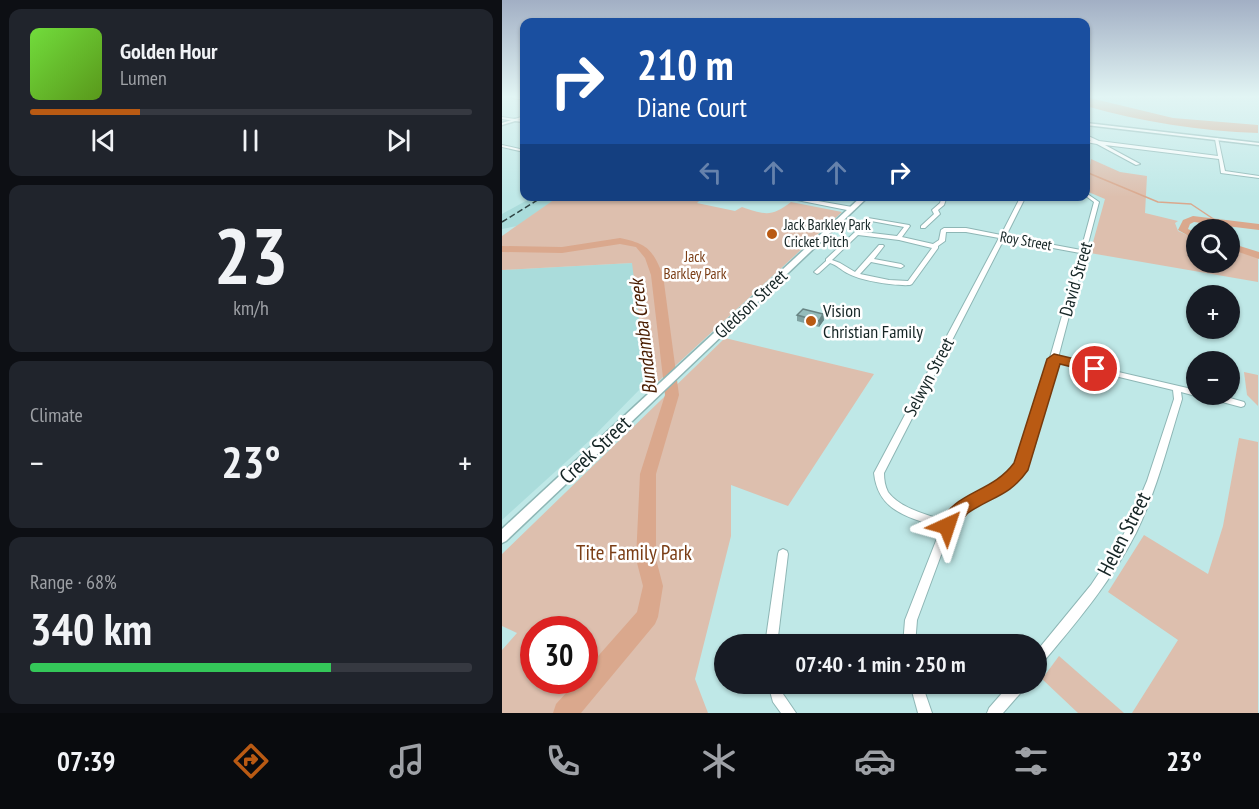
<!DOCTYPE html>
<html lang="en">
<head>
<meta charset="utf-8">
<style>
  :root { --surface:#171b24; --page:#20242c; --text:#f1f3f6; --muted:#9ea1a6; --line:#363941; --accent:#b95a13 }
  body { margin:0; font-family:"PT Sans Narrow",sans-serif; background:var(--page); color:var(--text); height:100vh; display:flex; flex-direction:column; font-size:22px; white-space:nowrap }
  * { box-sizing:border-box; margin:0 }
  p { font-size:20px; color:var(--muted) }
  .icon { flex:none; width:33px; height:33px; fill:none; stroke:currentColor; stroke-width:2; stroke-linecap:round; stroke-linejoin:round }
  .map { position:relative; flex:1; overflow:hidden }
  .details { display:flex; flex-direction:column; gap:9px; padding:9px; background:#0d0f14; width:502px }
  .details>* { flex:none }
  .top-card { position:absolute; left:18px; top:18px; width:570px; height:183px; border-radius:12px; box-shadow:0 2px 4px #0004; background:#1a4fa0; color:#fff; overflow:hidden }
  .buttons { position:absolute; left:684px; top:219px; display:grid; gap:12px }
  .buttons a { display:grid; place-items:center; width:54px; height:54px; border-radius:50%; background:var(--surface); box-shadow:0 2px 4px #0004; font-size:30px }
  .speed { position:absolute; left:18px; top:616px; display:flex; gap:12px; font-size:30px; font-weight:700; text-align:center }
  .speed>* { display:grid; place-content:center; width:78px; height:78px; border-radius:50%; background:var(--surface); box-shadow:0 2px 4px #0004; line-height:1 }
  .speed .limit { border:9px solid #d22; background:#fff; color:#111 }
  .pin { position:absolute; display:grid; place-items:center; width:51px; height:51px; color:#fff; margin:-26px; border:3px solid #fff; border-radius:50%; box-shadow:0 2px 6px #0007 }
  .me { position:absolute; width:66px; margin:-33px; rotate:42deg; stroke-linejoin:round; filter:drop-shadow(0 0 4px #0008) }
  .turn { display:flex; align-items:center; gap:21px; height:126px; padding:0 18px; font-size:27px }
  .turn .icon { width:78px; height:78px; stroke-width:2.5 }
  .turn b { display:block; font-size:42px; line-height:51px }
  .lanes { display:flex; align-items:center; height:57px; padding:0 18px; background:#0003; justify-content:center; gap:30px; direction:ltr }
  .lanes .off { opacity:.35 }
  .big { font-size:45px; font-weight:700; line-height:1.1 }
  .details .card { flex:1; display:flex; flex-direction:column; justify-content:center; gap:9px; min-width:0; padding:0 21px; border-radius:12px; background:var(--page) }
  .details .dial { align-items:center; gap:0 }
  .dial b { font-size:78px; line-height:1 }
  .song { display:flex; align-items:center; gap:18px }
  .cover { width:72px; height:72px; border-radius:9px; background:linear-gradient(135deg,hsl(100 70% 55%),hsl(90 70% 35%)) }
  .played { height:6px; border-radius:3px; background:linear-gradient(90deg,var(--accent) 25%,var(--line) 25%) }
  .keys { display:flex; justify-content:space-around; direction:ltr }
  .heat { display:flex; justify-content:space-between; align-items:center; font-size:33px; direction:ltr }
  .charge { height:9px; border-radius:4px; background:linear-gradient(90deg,#34c759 68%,var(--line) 0) }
  .trip { position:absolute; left:212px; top:634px; width:333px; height:60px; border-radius:30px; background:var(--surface); box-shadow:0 2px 4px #0004; font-weight:700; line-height:60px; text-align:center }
  .dock { display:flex; height:96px; justify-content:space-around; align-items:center; background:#090b0e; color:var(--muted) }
  .dock .icon { width:42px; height:42px }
  .dock .current { color:var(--accent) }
  .dock b { font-size:27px; color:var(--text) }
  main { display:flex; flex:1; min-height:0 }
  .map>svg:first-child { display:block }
</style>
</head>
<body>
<main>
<section class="details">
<div class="card">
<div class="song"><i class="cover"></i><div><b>Golden Hour</b><p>Lumen</p></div></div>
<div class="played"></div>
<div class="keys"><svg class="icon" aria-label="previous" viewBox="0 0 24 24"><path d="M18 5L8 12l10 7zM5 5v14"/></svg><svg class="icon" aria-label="pause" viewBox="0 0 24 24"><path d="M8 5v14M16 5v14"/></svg><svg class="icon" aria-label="next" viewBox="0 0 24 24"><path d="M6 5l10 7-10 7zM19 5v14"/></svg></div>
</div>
<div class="card dial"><b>23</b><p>km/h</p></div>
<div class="card"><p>Climate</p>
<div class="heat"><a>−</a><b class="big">23°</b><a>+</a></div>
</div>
<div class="card"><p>Range · 68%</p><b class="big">340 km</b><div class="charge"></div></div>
</section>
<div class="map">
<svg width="757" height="713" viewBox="0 0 757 713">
  <rect width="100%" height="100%" fill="#bfe8e7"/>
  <g fill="#aadcdb">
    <path d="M31,197H57L15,226L0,229V214Z"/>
    <path d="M131,263L144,383L87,441L0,520V270Z"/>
  </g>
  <g fill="#ddbfae" fill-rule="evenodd">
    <path d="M589,159L618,172L645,176L643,213L676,221L673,223L676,231L694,239V262H728V248L756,258V282L588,253L603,199L584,191Z"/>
    <path d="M56,197H181L198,200L195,203L233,211L240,207C263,215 270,217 289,202L340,212L146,391L130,263L0,270V236Z"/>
    <path d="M223,338L372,374L286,506L229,485V536L193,679L206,713H0V650L15,633L0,626V554ZM32,630H82V681H32Z"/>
    <path d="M742,372L756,375V406L745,395Z"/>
    <path d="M737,438L756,442V713H630L676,640L606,592L642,535L706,574L721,526Z"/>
    <path d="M557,656L622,713H576L540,679Z"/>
  </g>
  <path fill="#daa88d" d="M584,97L671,118L756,125V133C698,131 640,122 584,106Z"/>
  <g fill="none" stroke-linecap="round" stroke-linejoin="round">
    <path stroke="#daa88d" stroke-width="1.5" d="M584,172L656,202L689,204L719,224"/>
    <g fill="#daa88d" fill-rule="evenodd">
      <path d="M691,216L757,224V230L692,222L688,224L686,229L694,233V240L676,230L681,220Z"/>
      <path d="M118,238C146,244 150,249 161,275L177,395L154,474V559L161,586L156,617L153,624L79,713H51L54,704L75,681H82V672L135,612L141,586L134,559L138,474L163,395L149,275L143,258L134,247L118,244L60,253L0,252V246L60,247Z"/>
      <path d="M728,243L757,252V259L728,249Z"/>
    </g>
    <defs>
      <g id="minor">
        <path d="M9,97L22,98V100L11,98Z"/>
        <path d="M22,116V118L13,121L0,119V117L13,119Z"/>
        <path d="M584,135L597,141L716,156L713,139L716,138L723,171L757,176V178L719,173L717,159L603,145L638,164L634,165L595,144L584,142V140L589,141L584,137Z"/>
        <path d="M0,145L22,150V152L0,147Z"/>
        <path d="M584,193L597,202L556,358L694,390V394H697L694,396L679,392L680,399C666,444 655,490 634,533C609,582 573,624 538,666L534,668V652L589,585L615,546L626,526L645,481L672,399L671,390L555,362L532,448L523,468L514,481L498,493L462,511L449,528L415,620L413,645H401L403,620L439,528C407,517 376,512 372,473L497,238L464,232H444L443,241L436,246V248L410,284L408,285C393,286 358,281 345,273C339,270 335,265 328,263L317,273L315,274L312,272L324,261V259L353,232L355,231L357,227L366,218L407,225L408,226L400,237L431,244L437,240L439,230L442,228H464L499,235L519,196H524L504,236L579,250L592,202L584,196ZM369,221L402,227L395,236L361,232L362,228ZM356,235L397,240L430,248L406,281L387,280L358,274L369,262L399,268L402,266L399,264L372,259L382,246L381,245H377L353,272L338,263L330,260ZM502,239L578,253L522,448L516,463L508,475L492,487L454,505L443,521C424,514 399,509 386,492C383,486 382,480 382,473Z"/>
        <path d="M275,196H288L350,207L353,209L350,211Z"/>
        <path d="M440,196H445L442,205L436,210L438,214L423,228H419V226L432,214L430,210L438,203Z"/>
        <path d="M697,394H714L742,402L743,404L742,406L739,407L698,396Z"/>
        <path d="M281,549L285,551L286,554L275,645H263L276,554L277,551Z"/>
        <path d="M266,684H278L281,694L294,713H279L271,702Z"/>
        <path d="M408,684H420L430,713H416Z"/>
        <path d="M508,684H523L522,689L501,713H485L487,708Z"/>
      </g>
      <g id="tertiary">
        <path d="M13,119L22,120V122L13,121L0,125V123Z"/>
        <path d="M584,123L757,143V145L584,125Z"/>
        <path d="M360,196H367L4,541L0,543V529Z"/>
      </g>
    </defs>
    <use href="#minor" stroke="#8eb6b5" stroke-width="2"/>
    <use href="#tertiary" stroke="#8eb6b5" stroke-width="3"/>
    <use href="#minor" fill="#fff" fill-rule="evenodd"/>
    <use href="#tertiary" fill="#fff" fill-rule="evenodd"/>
    <path stroke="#304444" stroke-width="1.5" stroke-dasharray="6 3" stroke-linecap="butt" d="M0,222L42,196"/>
  </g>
  <path fill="#7fa2a1" d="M321,314L322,320L317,327L295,321V315Z"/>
  <path fill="#688483" d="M321,314L322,320L317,327V321Z"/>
  <path fill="#94bcbb" stroke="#688483" stroke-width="1.5" d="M301,309L321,314L317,321L295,315Z"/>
  <linearGradient id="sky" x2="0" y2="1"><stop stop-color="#a2afc4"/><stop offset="0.49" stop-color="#e2f5f4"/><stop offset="1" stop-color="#e2f5f4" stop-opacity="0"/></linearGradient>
  <rect width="757" height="197" fill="url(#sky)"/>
  <path fill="#b95a13" stroke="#783a0c" stroke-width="1.5" d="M552,354L598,365L600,369L593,373L558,364L526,470C507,497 490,496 466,513C460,518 458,527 452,532C448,535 443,533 439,532L436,526C453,490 489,494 512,463L545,359Z"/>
  <g fill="#b95a13" stroke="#fff" stroke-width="2">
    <circle cx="270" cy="234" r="6"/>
    <circle cx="309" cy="321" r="6"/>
  </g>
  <g text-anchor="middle" stroke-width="5" stroke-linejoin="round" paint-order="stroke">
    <g font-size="15" fill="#152525" stroke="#fff" text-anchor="start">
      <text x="282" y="230">Jack Barkley Park<tspan x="282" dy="17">Cricket Pitch</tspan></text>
    </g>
    <g font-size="15" fill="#152525" stroke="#fff">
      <text transform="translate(524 241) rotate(10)" y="5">Roy Street</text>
    </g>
    <g font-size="15" fill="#7b3e16" stroke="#fff">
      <text x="193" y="262">Jack<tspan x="193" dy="17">Barkley Park</tspan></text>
    </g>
    <g font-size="18" fill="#152525" stroke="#fff">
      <text transform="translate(574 279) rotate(-74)" y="6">David Street</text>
      <text transform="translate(249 304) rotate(-43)" y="6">Gledson Street</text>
      <text transform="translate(427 377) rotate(-62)" y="6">Selwyn Street</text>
    </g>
    <g font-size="18" fill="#152525" stroke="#fff" text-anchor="start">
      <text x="321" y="317">Vision<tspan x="321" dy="21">Christian Family</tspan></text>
    </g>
    <g font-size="20" font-style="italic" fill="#491c00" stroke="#fff">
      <text transform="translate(141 337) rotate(-97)" y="7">Bundamba Creek</text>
    </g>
    <g font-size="21" fill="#152525" stroke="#fff">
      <text transform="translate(93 450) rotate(-43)" y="7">Creek Street</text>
      <text transform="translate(622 534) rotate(-63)" y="7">Helen Street</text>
    </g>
    <g font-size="21" fill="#7b3e16" stroke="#fff">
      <text x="132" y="560">Tite Family Park</text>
    </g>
  </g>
</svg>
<div class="buttons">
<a><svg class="icon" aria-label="search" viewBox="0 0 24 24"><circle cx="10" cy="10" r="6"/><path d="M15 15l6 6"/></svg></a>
<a>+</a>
<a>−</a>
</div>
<div class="speed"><div class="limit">30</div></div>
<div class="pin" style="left:593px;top:369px;background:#d93025"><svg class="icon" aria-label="arrive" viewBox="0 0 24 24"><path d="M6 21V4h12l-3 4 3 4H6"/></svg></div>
<svg class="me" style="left:445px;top:526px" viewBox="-20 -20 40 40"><path d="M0-17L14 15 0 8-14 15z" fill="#b95a13" stroke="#fff" stroke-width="4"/></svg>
<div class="trip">07:40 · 1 min · 250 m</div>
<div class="top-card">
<div class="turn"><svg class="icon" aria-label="right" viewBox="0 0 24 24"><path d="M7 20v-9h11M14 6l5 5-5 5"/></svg><div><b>210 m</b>Diane Court</div></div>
<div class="lanes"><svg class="icon off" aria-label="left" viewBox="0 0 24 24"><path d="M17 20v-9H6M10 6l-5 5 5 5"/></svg><svg class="icon off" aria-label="ahead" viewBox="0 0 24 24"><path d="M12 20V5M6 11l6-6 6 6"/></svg><svg class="icon off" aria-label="ahead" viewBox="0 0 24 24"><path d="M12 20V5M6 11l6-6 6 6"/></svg><svg class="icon" aria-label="right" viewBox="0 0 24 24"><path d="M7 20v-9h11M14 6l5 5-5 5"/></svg></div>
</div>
</div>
</main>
<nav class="dock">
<b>07:39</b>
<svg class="icon current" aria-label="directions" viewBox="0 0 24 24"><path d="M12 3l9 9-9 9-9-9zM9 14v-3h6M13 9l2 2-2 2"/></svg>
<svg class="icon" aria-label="music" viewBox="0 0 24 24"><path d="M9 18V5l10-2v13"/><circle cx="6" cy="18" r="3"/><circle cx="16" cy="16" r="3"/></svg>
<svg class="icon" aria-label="phone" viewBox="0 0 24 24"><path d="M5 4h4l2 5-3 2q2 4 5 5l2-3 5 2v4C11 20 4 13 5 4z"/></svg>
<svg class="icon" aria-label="climate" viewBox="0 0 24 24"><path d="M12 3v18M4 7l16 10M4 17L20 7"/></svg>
<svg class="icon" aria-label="car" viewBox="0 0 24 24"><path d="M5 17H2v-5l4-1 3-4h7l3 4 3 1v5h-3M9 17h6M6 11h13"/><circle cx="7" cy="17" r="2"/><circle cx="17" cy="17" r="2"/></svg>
<svg class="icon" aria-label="filters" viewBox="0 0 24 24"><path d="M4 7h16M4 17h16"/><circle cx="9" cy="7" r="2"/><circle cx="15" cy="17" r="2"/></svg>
<b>23°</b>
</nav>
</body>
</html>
